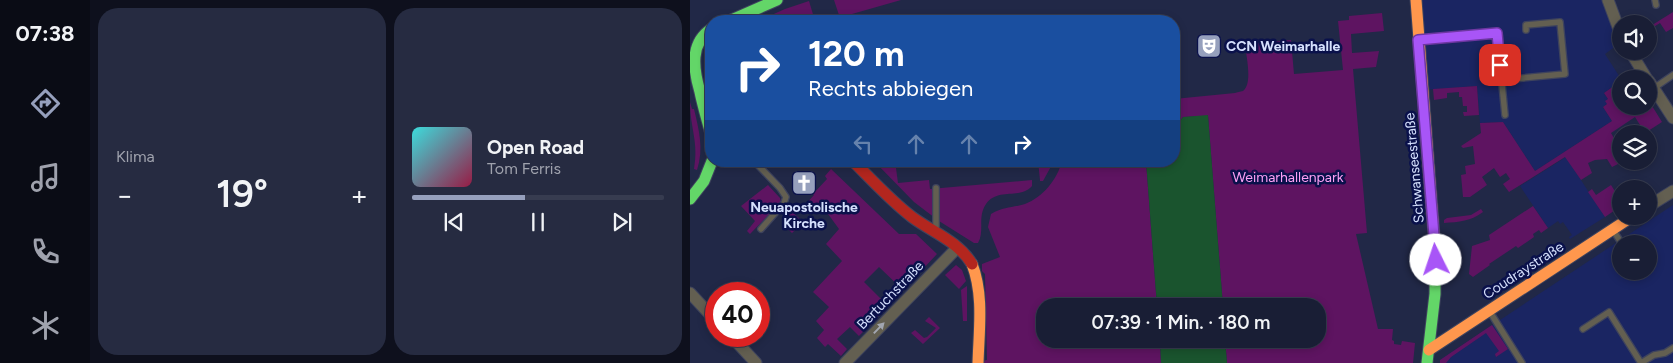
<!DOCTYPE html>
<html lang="de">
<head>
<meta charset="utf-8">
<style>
  :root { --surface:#191e35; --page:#262b41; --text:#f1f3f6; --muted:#9fa2ad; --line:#373c50; --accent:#96a0bd }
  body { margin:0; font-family:Figtree,sans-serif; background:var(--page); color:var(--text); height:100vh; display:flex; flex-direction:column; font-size:19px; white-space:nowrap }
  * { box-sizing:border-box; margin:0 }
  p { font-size:16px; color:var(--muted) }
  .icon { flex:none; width:28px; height:28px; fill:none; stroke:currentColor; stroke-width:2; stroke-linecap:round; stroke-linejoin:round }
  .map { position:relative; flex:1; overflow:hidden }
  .drawer { display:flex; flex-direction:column; gap:8px; padding:8px; background:#0e101d; width:600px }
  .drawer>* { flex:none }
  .top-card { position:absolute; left:15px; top:15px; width:475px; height:152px; border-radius:20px; box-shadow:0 2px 8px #0003,0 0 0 1px var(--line); background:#1a4fa0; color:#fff; overflow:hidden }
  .tools { position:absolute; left:922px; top:15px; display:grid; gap:10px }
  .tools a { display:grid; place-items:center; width:45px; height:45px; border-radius:50%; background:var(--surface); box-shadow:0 2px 8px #0003,0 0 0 1px var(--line); font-size:25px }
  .speed { position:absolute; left:15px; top:282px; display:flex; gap:10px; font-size:25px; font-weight:700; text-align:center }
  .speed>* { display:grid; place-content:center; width:65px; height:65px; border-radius:50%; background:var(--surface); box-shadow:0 2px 8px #0003,0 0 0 1px var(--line); line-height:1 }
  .speed .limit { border:8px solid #d22; background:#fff; color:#111 }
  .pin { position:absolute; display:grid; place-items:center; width:42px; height:42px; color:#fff; margin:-21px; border-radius:10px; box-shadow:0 2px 8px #0006 }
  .me { position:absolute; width:55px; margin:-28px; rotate:356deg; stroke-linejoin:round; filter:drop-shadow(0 0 4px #0008) }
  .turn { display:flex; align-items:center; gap:18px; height:105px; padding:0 20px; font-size:22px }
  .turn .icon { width:65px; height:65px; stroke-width:2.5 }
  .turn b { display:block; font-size:35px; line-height:42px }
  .lanes { display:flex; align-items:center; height:48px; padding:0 20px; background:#0003; justify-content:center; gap:25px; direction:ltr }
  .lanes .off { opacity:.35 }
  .big { font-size:38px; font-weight:600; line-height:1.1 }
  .drawer .tile { flex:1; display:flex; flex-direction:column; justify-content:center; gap:8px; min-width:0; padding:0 18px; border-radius:20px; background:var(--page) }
  .song { display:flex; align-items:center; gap:15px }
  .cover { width:60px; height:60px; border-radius:8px; background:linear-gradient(135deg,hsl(180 70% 55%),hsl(340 70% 35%)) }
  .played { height:5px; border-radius:2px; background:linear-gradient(90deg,var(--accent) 45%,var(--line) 45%) }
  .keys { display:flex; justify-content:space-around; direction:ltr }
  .heat { display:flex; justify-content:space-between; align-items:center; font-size:28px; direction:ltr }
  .drawer .tiles { flex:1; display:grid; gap:8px; grid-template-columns:repeat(2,1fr) }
  .trip { position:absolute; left:346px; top:298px; width:290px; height:50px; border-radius:20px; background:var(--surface); box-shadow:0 2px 8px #0003,0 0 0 1px var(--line); font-weight:600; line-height:50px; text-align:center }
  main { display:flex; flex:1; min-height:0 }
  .tab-bar { display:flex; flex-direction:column; width:90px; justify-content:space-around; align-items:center; background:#0a0c15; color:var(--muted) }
  .tab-bar .icon { width:35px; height:35px }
  .tab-bar .on { color:var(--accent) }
  .tab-bar b { font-size:22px; color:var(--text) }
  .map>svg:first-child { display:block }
</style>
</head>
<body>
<main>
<nav class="tab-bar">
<b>07:38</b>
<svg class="icon on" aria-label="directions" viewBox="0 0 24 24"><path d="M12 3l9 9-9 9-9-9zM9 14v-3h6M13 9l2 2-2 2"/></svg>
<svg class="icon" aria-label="music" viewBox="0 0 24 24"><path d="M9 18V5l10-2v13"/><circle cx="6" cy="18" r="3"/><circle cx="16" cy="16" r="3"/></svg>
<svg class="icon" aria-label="phone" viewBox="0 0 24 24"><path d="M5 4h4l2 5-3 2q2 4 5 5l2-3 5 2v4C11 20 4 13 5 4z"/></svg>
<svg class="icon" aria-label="climate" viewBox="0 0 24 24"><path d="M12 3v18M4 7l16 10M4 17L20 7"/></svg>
</nav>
<section class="drawer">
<div class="tiles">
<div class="tile"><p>Klima</p>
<div class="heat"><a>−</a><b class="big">19°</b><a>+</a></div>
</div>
<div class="tile">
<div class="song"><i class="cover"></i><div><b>Open Road</b><p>Tom Ferris</p></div></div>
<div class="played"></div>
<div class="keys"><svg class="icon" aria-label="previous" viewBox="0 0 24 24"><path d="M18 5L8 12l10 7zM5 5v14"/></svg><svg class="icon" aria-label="pause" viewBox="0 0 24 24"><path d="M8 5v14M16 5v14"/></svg><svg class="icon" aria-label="next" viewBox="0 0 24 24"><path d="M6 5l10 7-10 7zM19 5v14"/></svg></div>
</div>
</div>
</section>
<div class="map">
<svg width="983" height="363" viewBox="0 0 983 363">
  <rect width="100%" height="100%" fill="#212847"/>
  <g fill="#1a2562" fill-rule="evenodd">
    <path d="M725,0H915L930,43L915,54L931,79V81L914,93L918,99L917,104L913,107L922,121L845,171L813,122L790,123L787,86L733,90Z"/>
    <path d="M876,157L915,217L880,239L879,237L882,235L873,222L870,224L868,221L858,228L830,186Z"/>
    <path d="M983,205V363H750V360ZM931,244H959V271H931Z"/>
  </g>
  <g fill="#5e1461">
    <path d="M144,0H211L155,16V14L149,15Z"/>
    <path d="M119,1L125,21H68L95,9Z"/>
    <path d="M983,12V28L976,32L970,23L959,30V27Z"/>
    <path d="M692,13L694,31L661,34L662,53L689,51L686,67L663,69L677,233L666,234L688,329H703L702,340L704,341V344L711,345L712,341L725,343L723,363H537L535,339H628V306H533L518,116L493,117L490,121H484V99L545,93C547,92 550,92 553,91C563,83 556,56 555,44L601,40L604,74L653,70L648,21L659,20V16Z"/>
    <path d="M931,81V106H959V101L972,122L955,133L945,117L921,133L928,145L923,149L932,162L922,167L917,159L905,160L898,163L902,173L891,180L875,157L819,192L813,184L820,179L816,173L810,177L804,168L792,177L797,185L780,197H773L771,175L776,174L775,166L785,164L783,146L773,148L771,146L791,133L790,123L813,122L845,171L922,121L913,107L917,104L915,101L918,99L914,93Z"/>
    <path d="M787,86L789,115L774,116L773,112H777V106H773L772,97H769V92L757,93V98L744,100L743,89Z"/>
    <path d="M0,102L2,109H4C9,130 14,149 7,170L4,169C9,142 0,128 0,102Z"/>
    <path d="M184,161H226L227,166L206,168L208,183L239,180L240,189L342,180V186C330,200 308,187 296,204C287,217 295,231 288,243H284L249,221L224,202Z"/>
    <path d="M348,161H364L353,181H350V180Z"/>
    <path d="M372,161H456L467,306H355V339H470L471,363H292V361L297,360L295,274L292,271V264L310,257L298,227L301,214C315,206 322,208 335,204C353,197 367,180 372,161Z"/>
    <path d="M141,169L209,234H226L247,254L213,290L189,267L174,282L198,306L169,336L160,327L147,339L157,349L151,356L138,344L135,347L127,338L134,330L126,321L139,307L123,292L152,261L136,244L149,229L130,203L121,213L114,206L124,195L123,194L137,179L135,176Z"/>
    <path d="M78,185L90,198L91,202L60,234L57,231L65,221L51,206Z"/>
    <path d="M921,185L931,201V206L915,217L898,192L902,189L906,195Z"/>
    <path d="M96,206L113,222L102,233L96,227L102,220L92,211Z"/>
    <path d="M843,206L858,228L851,233L849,230L843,234L844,237L828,248L826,246L799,264L800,265L783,277L779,274L782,246L800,240L799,235Z"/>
    <path d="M791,209L793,212C781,221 769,222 754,223V220L757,218L781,215Z"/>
    <path d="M266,265L272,270L276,281L269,289L255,275Z"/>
    <path d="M277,286V321H273L271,290Z"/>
    <path d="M239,317L250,328L233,344L221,333L225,330L234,338L237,337L246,328L235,321Z"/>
    <path d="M802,325L818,349L806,357L805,354L809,351L796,333L761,357L756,363H750V360Z"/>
  </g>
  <g fill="#1a542e">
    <path d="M518,115L533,306H467L456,161H484V121H490L493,117Z"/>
    <path d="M470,339H535L537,363H471Z"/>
  </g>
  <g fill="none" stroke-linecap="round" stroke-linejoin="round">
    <defs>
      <g id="lane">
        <path d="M965,0L966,5"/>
        <path d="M731,39L807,33L815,115"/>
        <path d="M811,80L875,74L870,22L836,25V30"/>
        <path d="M964,88L983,75"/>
        <path d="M64,161L90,188L96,197L94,203L71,229"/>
        <path d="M923,230L932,244"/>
        <path d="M246,231V188"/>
        <path d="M800,312L832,363"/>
        <path d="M893,329L919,312L951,363"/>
        <path d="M951,363L964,355L975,353L983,348"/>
      </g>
      <g id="street">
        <path d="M918,0L931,35"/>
        <path d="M940,51L957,79"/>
        <path d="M959,81L983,118"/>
        <path d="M959,206L983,191"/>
        <path d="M0,293L26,321"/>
        <path d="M41,336L66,363"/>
        <path d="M155,363L267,248"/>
      </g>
      <g id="fast">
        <path d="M39,21L87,0"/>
        <path d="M21,29C0,43 3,68 10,92C13,106 17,120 21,134"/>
        <path d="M0,199L14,181L22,161"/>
        <path d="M737,363L745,294V248"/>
      </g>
      <g id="slow">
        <path d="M726,0L745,248"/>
        <path d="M282,264C294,295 289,330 288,363"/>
        <path d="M739,350L943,216"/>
      </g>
      <path id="jam" d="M163,161C182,180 200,200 222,217C242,232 268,241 282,264"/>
    </defs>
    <use href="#lane" stroke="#3e435d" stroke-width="8"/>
    <use href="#street" stroke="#3e435d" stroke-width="13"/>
    <use href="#fast" stroke="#3e435d" stroke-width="13"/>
    <use href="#slow" stroke="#3e435d" stroke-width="13"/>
    <use href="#jam" stroke="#3e435d" stroke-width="13"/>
    <use href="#lane" stroke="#635f51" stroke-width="5.5"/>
    <use href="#street" stroke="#635f51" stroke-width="11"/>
    <use href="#fast" stroke="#63d668" stroke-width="11"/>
    <use href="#slow" stroke="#ff974d" stroke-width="11"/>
    <use href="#jam" stroke="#b3261e" stroke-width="11"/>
  </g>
  <defs><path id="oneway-solid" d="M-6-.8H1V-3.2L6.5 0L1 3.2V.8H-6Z" transform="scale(1.25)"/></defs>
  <use fill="#a2a6b0" href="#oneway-solid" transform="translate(189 328) rotate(-46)"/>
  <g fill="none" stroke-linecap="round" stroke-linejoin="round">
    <defs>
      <path id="route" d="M746,260L728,40L807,33L810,65"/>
    </defs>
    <use href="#route" stroke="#6d37a1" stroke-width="12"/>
    <use href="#route" stroke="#a855f7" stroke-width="9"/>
  </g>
  <defs>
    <symbol id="theatre-square" viewBox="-11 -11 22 22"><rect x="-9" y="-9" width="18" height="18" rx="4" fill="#96a0bd" stroke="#0a114b"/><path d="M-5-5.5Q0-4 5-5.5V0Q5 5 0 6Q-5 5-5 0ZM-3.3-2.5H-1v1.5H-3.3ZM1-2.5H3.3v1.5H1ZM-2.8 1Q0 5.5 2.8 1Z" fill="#fff"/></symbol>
    <symbol id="church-square" viewBox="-11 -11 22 22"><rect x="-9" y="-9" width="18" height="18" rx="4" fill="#96a0bd" stroke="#0a114b"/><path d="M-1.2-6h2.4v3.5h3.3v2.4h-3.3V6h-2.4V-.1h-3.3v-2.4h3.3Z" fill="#fff"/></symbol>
  </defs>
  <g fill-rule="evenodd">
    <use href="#theatre-square" x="505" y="32" width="28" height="28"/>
    <use href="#church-square" x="100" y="169" width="28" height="28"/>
  </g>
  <g text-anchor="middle" stroke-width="5" stroke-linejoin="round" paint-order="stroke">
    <g font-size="14" font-weight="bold" fill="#d5e0fd" stroke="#0a114b" text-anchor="start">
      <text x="536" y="51">CCN Weimarhalle</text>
      <text x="114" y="212" text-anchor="middle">Neuapostolische<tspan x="114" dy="16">Kirche</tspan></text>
    </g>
    <g font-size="14" fill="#d5e0fd" stroke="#0a114b">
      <text transform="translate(724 168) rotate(-95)" y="5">Schwanseestraße</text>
      <text transform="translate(833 270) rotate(-33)" y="5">Coudraystraße</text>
      <text transform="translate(200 295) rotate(-46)" y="5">Bertuchstraße</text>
    </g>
    <g font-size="14" fill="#fda0f5" stroke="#0a114b">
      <text x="598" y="182">Weimarhallenpark</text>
    </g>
  </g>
</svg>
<div class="tools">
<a><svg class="icon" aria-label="sound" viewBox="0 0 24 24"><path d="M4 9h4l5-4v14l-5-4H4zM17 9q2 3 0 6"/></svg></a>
<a><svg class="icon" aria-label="search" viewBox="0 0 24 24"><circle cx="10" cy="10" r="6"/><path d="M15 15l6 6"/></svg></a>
<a><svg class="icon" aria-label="layers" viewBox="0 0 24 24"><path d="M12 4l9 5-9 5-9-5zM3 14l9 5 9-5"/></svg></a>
<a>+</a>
<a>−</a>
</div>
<div class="speed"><div class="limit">40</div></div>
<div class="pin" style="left:810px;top:65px;background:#d93025"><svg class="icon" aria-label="arrive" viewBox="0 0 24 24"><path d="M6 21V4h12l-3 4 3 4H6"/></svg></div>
<svg class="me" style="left:746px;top:260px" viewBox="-20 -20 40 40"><circle r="19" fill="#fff"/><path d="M0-13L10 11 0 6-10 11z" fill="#a855f7"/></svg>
<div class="trip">07:39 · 1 Min. · 180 m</div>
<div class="top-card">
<div class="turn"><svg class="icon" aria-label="right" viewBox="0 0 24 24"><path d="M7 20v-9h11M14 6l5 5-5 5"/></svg><div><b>120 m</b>Rechts abbiegen</div></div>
<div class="lanes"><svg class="icon off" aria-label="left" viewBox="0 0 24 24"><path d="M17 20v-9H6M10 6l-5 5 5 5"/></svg><svg class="icon off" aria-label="ahead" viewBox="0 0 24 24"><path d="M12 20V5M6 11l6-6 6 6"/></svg><svg class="icon off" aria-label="ahead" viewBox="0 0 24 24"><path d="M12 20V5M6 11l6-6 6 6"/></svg><svg class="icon" aria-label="right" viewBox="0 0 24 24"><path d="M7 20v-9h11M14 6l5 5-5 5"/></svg></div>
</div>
</div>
</main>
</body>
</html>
